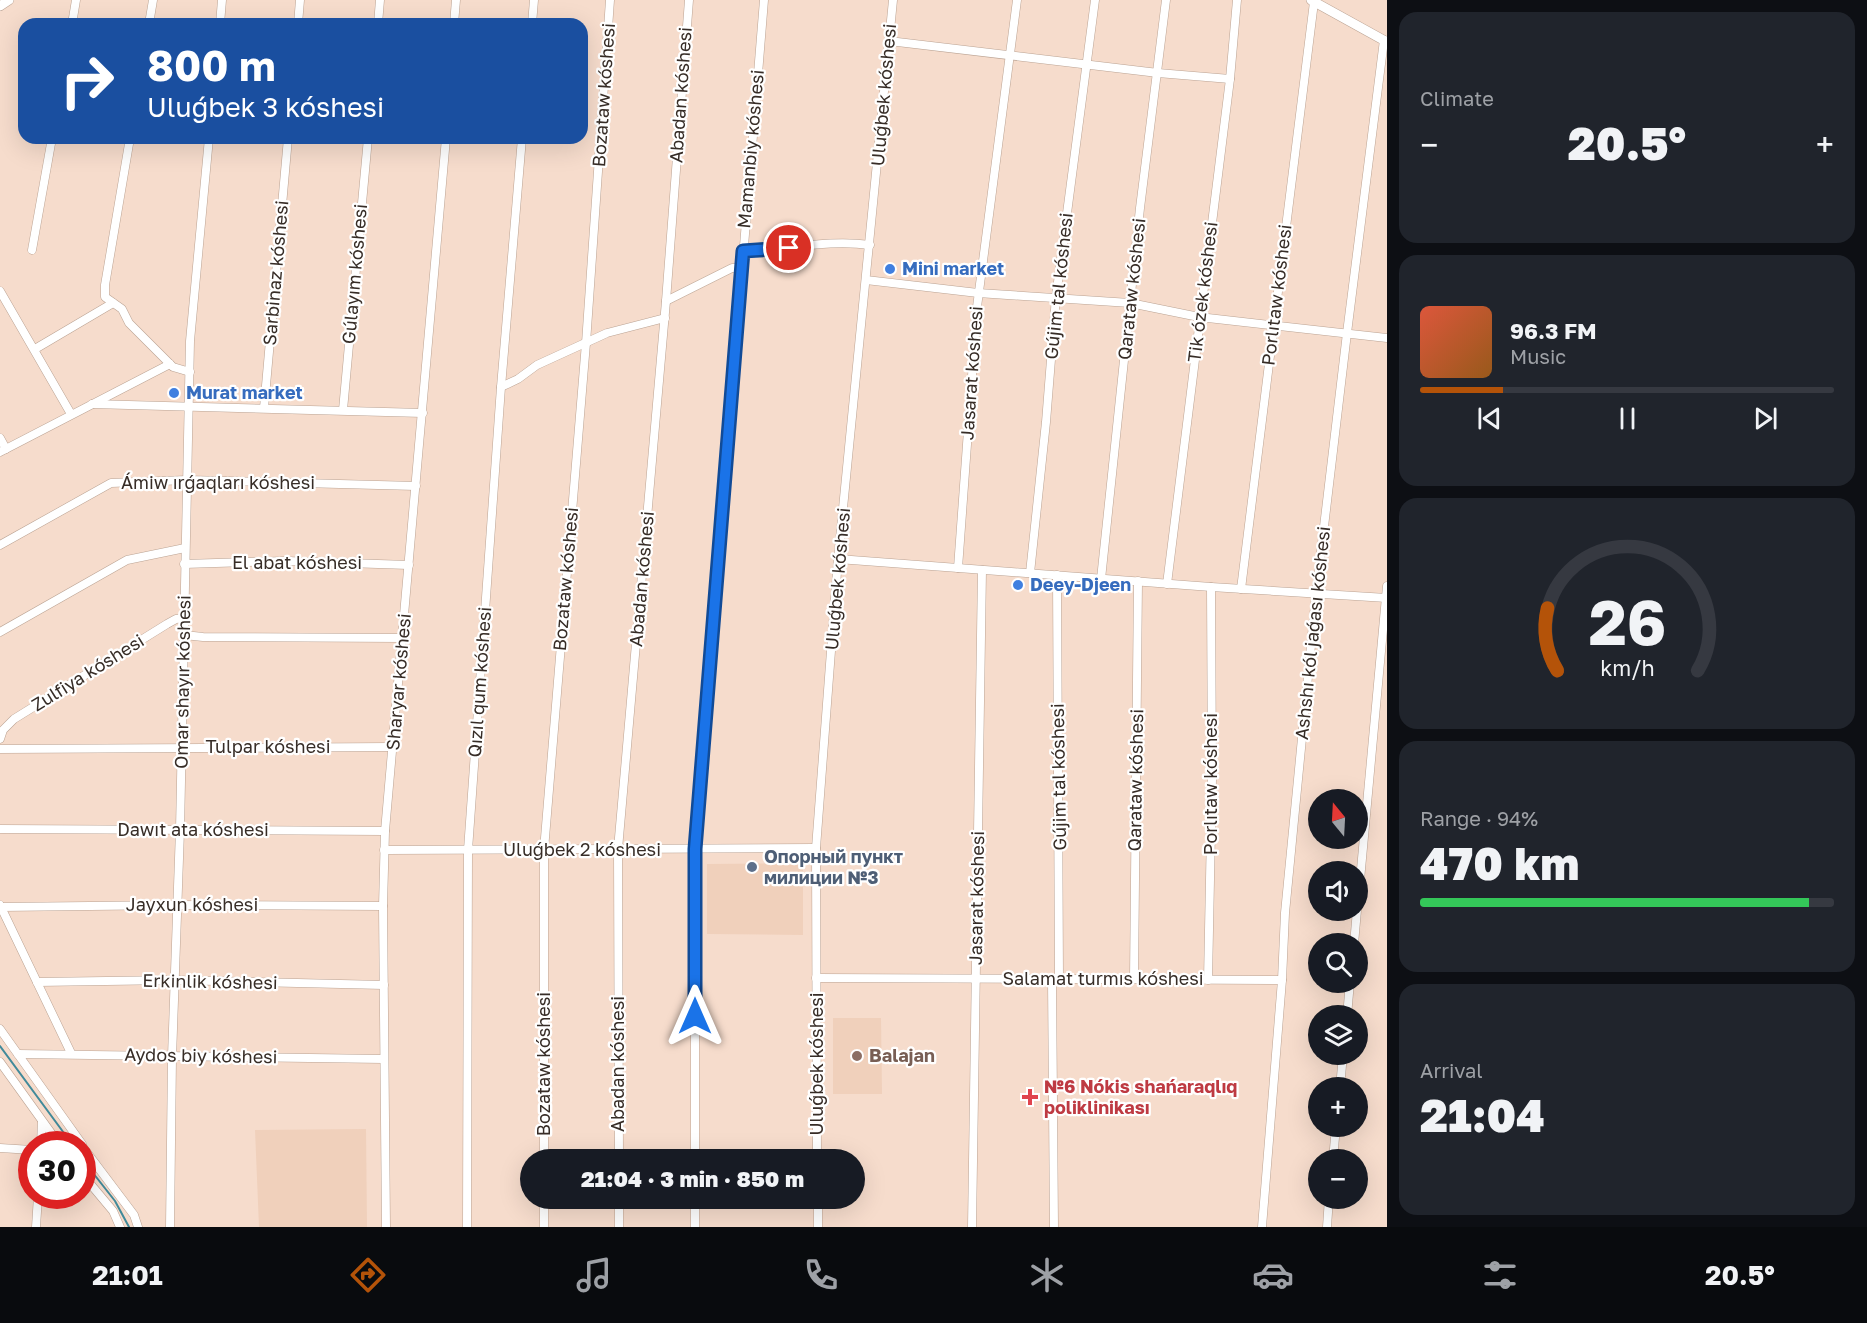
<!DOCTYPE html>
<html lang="en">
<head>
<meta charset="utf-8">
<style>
  :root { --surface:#171b24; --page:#20242c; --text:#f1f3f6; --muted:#9ea1a6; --line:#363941; --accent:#b45309 }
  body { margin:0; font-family:"Golos Text",sans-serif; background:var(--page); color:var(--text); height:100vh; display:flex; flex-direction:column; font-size:22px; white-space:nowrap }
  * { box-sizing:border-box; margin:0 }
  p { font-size:20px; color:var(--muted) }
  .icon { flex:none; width:33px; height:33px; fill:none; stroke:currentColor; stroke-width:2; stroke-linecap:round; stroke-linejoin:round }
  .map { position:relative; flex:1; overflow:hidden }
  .details { display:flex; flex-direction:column; gap:12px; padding:12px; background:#0d0f14; width:480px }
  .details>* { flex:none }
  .top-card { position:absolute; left:18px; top:18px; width:570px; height:126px; border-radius:18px; box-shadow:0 6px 24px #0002; background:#1a4fa0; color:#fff; overflow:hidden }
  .needle { width:39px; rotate:342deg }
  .fabs { position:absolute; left:1308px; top:789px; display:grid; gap:12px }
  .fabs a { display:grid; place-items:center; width:60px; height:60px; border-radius:50%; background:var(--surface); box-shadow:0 6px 24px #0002; font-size:30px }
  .speed { position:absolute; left:18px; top:1131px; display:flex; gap:12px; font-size:30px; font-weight:700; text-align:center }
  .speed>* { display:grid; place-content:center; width:78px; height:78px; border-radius:50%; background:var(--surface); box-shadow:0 6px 24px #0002; line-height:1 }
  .speed .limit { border:9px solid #d22; background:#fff; color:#111 }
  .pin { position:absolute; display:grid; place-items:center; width:51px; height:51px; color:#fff; margin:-26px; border:3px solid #fff; border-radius:50%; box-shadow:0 2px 6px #0007 }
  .me { position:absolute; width:66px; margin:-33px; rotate:0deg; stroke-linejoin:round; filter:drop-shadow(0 0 4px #0008) }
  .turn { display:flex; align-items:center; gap:21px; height:126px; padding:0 30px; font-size:27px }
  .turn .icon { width:78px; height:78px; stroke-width:2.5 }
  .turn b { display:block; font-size:42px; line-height:51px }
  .big { font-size:45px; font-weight:800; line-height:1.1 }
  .details .tile { flex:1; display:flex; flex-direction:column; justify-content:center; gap:9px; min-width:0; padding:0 21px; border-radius:18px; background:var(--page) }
  .details .dial { align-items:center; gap:0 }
  .dial svg { height:156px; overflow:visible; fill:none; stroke:var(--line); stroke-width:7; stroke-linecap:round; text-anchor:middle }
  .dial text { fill:var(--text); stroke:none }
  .song { display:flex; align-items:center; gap:18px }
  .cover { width:72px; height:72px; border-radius:9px; background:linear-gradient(135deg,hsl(10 70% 55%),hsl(30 70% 35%)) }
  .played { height:6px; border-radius:3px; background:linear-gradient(90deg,var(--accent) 20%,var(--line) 20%) }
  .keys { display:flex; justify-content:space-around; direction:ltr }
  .heat { display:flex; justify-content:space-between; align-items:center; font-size:33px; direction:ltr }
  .charge { height:9px; border-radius:4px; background:linear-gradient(90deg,#34c759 94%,var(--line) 0) }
  .trip { position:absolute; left:520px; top:1149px; width:345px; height:60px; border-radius:30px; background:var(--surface); box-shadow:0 6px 24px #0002; font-weight:800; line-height:60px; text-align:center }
  .dock { display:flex; height:96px; justify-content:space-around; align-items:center; background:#090b0e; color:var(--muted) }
  .dock .icon { width:42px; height:42px }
  .dock .selected { color:var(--accent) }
  .dock b { font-size:27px; color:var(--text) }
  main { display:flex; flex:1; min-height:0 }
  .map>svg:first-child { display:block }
</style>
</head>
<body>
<main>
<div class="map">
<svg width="1387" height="1227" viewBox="0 0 1387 1227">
  <rect width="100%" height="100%" fill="#f6dccc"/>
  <g fill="#f0d0bb">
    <path d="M803,863V935L707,934V864Z"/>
    <path d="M833,1018H881L882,1094H833Z"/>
    <path d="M366,1129L367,1227H259L255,1130Z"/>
  </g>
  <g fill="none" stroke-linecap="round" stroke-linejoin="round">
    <g stroke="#418a9a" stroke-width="2">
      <path d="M0,1046L72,1144"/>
      <path d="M82,1159L115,1201L129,1227"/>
    </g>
    <defs>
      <g id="minor">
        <path d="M72,24L76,0"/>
        <path d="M149,24L153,0"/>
        <path d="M220,24L222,0"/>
        <path d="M298,24L300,0"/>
        <path d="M378,24L380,0"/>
        <path d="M454,24L456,0"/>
        <path d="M532,24L534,0"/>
        <path d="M889,41L1158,73L1230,79"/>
        <path d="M130,138L105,285V297L122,309L129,323L173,367L190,372"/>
        <path d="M32,250L52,138"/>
        <path d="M743,251C785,250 828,239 870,245"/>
        <path d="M866,280L978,293L1130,303L1199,317L1387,338"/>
        <path d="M0,291L71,414"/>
        <path d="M666,301L732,268H741"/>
        <path d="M35,349L113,303"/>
        <path d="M501,387L518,379L537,365L607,333L665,318"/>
        <path d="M92,404L423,413"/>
        <path d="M264,408L288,138"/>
        <path d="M343,410L368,138"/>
        <path d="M0,438L6,449"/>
        <path d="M0,452L170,364"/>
        <path d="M0,545L111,483L187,480L416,486"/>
        <path d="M838,559L1211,587L1387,598"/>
        <path d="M184,564L285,561L409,565"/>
        <path d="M958,568L977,307L1017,0"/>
        <path d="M1030,573L1046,422L1056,297L1095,0"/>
        <path d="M1057,575L1059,979"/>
        <path d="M1101,579L1140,208L1166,0"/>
        <path d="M1167,584L1230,79L1237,0"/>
        <path d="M1241,589L1314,2"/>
        <path d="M0,632L127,560L185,548"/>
        <path d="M184,635L203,637L403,638"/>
        <path d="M0,739L3,730L14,719L167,624L176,619L185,618"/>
        <path d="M0,749L393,747"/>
        <path d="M0,829L385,831"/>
        <path d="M384,850L816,848"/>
        <path d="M1358,902L1387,586"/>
        <path d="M0,905L71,1053"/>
        <path d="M1,907L178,905L383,906"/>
        <path d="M1354,944L1357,910"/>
        <path d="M816,978L1282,980"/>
        <path d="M1052,979L1054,1227"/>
        <path d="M1134,979L1138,581"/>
        <path d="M1208,980L1212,779L1211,587"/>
        <path d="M37,982L175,980L384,985"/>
        <path d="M1347,1016L1350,982"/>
        <path d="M0,1029L82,1144"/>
        <path d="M18,1054L384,1059"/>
        <path d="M0,1062L59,1144"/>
        <path d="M1340,1088L1343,1054"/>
        <path d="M41,1144L42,1122"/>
        <path d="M82,1146L134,1215L138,1227"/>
        <path d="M0,1148L32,1150"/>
        <path d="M544,1160V850L586,343L610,0"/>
        <path d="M619,1160L618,849L666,301L689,0"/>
        <path d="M695,1160V849L764,0"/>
        <path d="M817,1160L816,848L838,559L893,0"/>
        <path d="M1333,1160L1336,1126"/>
        <path d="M82,1174L113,1211L120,1227"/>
        <path d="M544,1198V1227"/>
        <path d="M619,1198V1227"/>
        <path d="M818,1198V1227"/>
        <path d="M36,1227L38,1196"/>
        <path d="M170,1227L172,1057L180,830L190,341L209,138"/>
        <path d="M386,1227L383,906L385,831L446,138"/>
        <path d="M467,1227L468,850L501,387L522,138"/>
        <path d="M695,1227V1198"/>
        <path d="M972,1227L982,570"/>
        <path d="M1262,1227L1282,980L1285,913L1316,594L1347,333L1384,40"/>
        <path d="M1327,1227L1329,1198"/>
      </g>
      <g id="major">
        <path d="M1311,0L1387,42"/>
        <path d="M0,6L9,0"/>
      </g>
    </defs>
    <use href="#minor" stroke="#bba393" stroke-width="9"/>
    <use href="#major" stroke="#bba393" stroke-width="10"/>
    <use href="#minor" stroke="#fff" stroke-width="8"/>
    <use href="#major" stroke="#fff" stroke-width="9"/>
  </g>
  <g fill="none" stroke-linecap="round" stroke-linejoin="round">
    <defs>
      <path id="route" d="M695,1016V849L743,251L789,248"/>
    </defs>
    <use href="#route" stroke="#114b97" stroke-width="15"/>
    <use href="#route" stroke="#1a73e8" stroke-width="10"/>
  </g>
  <g fill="#3f7fe0" stroke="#fff" stroke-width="2">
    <circle cx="890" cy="269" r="6"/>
    <circle cx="174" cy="393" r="6"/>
    <circle cx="1018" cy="585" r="6"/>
  </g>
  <circle fill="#5c6f8a" stroke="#fff" stroke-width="2" cx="752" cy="867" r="6"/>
  <circle fill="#8d6e63" stroke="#fff" stroke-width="2" cx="857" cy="1056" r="6"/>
  <path fill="#e0444e" stroke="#fff" stroke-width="2" d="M1027 1088h6v6h6v6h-6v6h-6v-6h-6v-6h6z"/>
  <g text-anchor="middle" stroke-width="4.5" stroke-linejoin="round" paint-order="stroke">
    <g font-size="18" fill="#372d27" stroke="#fff">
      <text transform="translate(604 95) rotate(-86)" y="6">Bozataw kóshesi</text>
      <text transform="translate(681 95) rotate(-86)" y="6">Abadan kóshesi</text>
      <text transform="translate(884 95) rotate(-85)" y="6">Uluǵbek kóshesi</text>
      <text transform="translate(751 149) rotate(-85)" y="6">Mamanbiy kóshesi</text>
      <text transform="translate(276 273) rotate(-85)" y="6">Sarbinaz kóshesi</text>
      <text transform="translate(355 274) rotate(-85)" y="6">Gúlayım kóshesi</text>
      <text transform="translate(1059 286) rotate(-84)" y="6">Gújim tal kóshesi</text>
      <text transform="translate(1132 289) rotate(-84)" y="6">Qarataw kóshesi</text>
      <text transform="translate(1203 292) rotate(-83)" y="6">Tik ózek kóshesi</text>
      <text transform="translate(1277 295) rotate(-83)" y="6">Porlıtaw kóshesi</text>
      <text transform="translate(972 373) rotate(-86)" y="6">Jasarat kóshesi</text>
      <text x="218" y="489">Ámiw ırǵaqları kóshesi</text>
      <text x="297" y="569">El abat kóshesi</text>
      <text transform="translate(566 579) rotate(-85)" y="6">Bozataw kóshesi</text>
      <text transform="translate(642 579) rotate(-85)" y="6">Abadan kóshesi</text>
      <text transform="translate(838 579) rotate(-85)" y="6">Uluǵbek kóshesi</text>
      <text transform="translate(1313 633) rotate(-84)" y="6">Ashshı kól jaǵası kóshesi</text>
      <text transform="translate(88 673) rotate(-32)" y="6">Zulfiya kóshesi</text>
      <text transform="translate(183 682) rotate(-89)" y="6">Omar shayır kóshesi</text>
      <text transform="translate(399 682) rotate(-85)" y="6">Sharyar kóshesi</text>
      <text transform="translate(480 682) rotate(-86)" y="6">Qızıl qum kóshesi</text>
      <text x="268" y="753">Tulpar kóshesi</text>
      <text transform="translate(1059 777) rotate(-91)" y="6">Gújim tal kóshesi</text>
      <text transform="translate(1136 780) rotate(-89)" y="6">Qarataw kóshesi</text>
      <text transform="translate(1211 784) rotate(-90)" y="6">Porlıtaw kóshesi</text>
      <text x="193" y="836">Dawıt ata kóshesi</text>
      <text x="582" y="856">Uluǵbek 2 kóshesi</text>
      <text transform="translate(977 898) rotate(-89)" y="6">Jasarat kóshesi</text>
      <text x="192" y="911">Jayxun kóshesi</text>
      <text x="1103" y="985">Salamat turmıs kóshesi</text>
      <text transform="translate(210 982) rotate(1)" y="6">Erkinlik kóshesi</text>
      <text transform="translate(201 1056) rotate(1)" y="6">Aydos biy kóshesi</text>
      <text transform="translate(544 1064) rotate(-90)" y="6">Bozataw kóshesi</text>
      <text transform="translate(618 1064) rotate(-90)" y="6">Abadan kóshesi</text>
      <text transform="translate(817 1064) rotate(-90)" y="6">Uluǵbek kóshesi</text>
    </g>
    <g font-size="18" font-weight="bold" fill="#366cbe" stroke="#fff" text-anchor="start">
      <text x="902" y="275">Mini market</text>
      <text x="186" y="399">Murat market</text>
      <text x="1030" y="591">Deey-Djeen</text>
    </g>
    <g font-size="18" font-weight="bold" fill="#4e5e75" stroke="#fff" text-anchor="start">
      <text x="764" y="863">Опорный пункт<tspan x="764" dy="21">милиции №3</tspan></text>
    </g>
    <g font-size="18" font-weight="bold" fill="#785e54" stroke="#fff" text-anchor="start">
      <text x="869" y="1062">Balajan</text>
    </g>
    <g font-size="18" font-weight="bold" fill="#be3a42" stroke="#fff" text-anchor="start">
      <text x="1044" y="1093">№6 Nókis shańaraqlıq<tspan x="1044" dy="21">poliklinikası</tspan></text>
    </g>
  </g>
</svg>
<div class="fabs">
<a><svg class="needle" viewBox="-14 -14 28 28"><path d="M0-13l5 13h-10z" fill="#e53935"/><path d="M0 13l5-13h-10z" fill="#9ea1a6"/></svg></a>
<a><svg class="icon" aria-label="sound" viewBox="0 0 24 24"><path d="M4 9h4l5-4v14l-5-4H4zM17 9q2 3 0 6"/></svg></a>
<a><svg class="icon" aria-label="search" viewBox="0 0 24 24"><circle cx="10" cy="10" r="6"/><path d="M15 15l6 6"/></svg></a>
<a><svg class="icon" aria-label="layers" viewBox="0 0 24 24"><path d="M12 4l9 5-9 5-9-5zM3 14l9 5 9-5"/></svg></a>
<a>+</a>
<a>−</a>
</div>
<div class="speed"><div class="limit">30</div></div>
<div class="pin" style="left:789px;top:248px;background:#d93025"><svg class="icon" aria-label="arrive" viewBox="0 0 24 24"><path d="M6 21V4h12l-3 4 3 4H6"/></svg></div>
<svg class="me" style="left:695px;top:1016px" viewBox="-20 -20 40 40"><path d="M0-17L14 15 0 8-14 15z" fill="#1a73e8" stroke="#fff" stroke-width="4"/></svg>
<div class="trip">21:04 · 3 min · 850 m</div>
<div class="top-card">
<div class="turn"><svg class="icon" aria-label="right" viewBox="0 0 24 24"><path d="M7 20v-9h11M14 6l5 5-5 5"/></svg><div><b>800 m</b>Uluǵbek 3 kóshesi</div></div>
</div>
</div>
<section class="details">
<div class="tile"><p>Climate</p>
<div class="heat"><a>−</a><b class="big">20.5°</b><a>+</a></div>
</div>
<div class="tile">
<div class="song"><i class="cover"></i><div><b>96.3 FM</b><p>Music</p></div></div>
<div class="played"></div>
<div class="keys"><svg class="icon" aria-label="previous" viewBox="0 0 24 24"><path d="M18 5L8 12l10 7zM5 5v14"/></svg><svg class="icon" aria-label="pause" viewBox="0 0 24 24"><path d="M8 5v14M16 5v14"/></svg><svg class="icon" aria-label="next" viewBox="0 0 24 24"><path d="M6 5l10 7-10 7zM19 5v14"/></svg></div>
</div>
<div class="tile dial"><svg viewBox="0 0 100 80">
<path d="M14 69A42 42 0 1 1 86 69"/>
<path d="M14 69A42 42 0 0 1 9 37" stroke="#b45309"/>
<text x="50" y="56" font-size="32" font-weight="700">26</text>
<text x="50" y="72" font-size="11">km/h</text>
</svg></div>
<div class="tile"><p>Range · 94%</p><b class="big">470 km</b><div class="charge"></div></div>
<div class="tile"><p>Arrival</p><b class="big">21:04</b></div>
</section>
</main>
<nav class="dock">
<b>21:01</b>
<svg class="icon selected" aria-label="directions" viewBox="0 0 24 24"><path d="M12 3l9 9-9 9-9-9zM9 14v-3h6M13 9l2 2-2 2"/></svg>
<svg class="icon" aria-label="music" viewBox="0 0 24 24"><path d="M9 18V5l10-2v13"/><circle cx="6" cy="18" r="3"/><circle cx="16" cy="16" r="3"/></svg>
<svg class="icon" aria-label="phone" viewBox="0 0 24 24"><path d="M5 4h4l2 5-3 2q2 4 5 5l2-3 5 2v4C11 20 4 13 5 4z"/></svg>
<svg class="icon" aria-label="climate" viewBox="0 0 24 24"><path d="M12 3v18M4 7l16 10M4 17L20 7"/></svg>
<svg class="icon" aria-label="car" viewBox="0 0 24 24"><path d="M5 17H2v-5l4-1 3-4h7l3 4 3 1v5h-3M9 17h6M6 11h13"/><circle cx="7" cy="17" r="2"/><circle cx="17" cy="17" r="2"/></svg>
<svg class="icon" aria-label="filters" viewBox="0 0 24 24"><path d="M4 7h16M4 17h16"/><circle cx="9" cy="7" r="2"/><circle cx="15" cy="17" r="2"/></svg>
<b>20.5°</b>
</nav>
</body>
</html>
